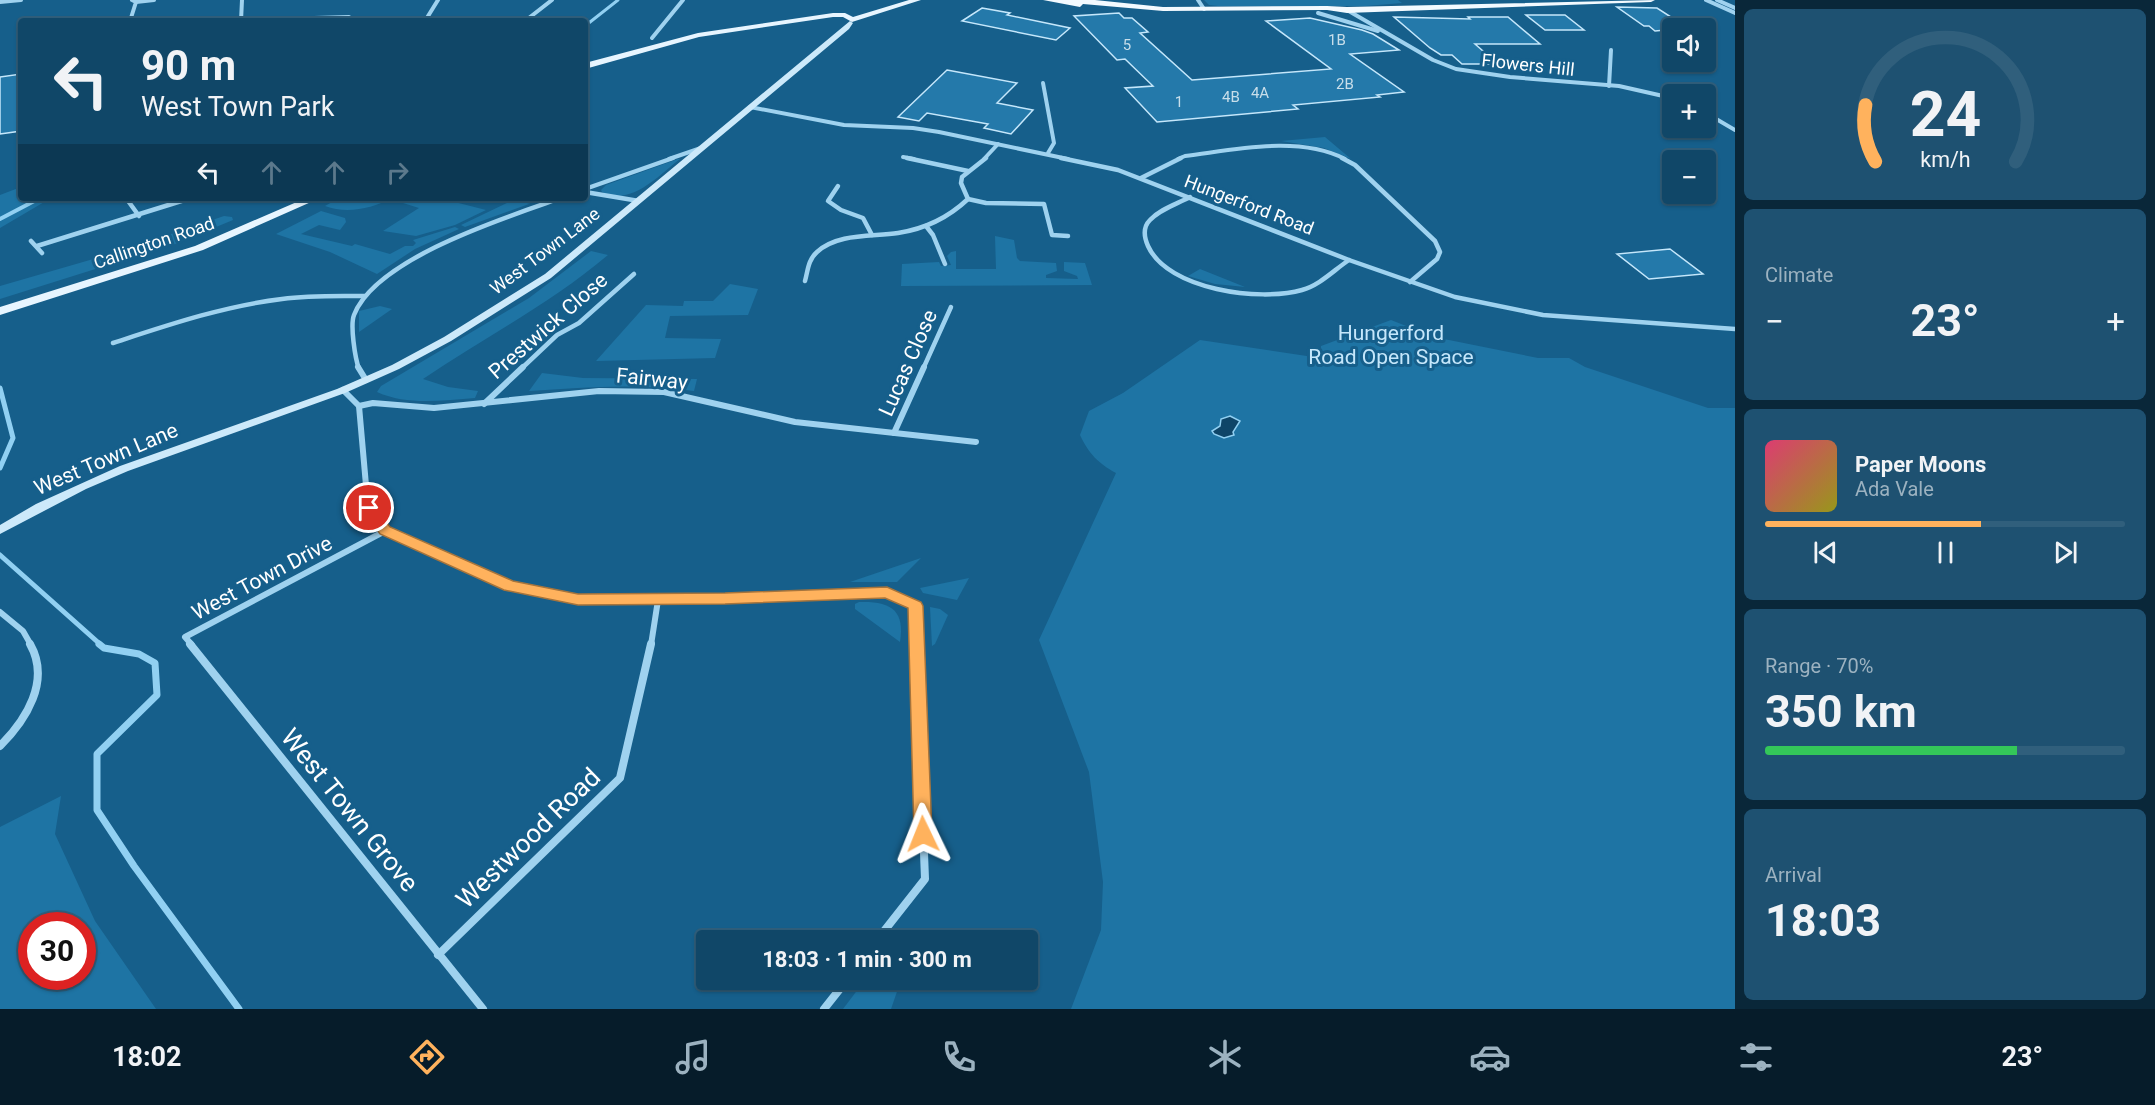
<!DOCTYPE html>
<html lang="en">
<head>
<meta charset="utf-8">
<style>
  :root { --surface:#104768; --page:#1e5171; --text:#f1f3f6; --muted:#9cb2c0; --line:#305f7c; --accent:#ffb25d }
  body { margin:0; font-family:Roboto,sans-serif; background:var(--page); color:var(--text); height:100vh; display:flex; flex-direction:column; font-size:22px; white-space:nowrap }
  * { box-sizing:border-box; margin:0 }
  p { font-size:20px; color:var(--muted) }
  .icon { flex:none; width:33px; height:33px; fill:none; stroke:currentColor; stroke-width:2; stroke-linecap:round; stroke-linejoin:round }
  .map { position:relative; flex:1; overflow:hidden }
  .panel { display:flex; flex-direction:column; gap:9px; padding:9px; background:#092739; width:420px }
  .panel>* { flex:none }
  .banner { position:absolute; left:18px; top:18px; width:570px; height:183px; border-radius:6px; box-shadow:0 2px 4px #0004,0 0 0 2px var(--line); background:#104768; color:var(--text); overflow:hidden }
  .buttons { position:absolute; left:1662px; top:18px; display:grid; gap:12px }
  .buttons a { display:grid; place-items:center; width:54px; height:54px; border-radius:6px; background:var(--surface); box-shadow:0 2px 4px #0004,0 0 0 2px var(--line); font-size:30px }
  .speed { position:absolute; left:18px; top:912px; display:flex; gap:12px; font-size:30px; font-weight:700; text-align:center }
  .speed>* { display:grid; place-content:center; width:78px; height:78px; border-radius:50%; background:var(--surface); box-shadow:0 2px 4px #0004,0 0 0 2px var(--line); line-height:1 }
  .speed .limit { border:9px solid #d22; background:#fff; color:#111 }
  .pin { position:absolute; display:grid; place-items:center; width:51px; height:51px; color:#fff; margin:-26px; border:3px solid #fff; border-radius:50%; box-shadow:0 2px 6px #0007 }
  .me { position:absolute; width:66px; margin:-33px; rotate:358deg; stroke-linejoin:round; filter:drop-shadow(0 0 4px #0008) }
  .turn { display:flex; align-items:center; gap:21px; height:126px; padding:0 24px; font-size:27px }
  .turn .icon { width:78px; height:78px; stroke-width:2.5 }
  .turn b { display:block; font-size:42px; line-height:51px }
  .lanes { display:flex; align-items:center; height:57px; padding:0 24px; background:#0003; justify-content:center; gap:30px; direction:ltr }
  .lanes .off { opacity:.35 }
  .big { font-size:45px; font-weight:700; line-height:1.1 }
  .panel .card { flex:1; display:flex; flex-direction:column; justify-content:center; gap:9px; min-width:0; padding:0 21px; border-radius:9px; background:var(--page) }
  .panel .dial { align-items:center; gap:0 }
  .dial svg { height:156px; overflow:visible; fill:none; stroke:var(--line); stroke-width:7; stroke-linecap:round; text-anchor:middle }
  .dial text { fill:var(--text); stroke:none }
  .song { display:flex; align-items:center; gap:18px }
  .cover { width:72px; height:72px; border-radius:9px; background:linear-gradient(135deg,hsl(340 70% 55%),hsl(60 70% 35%)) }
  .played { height:6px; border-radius:3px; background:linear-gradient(90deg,var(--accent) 60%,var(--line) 60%) }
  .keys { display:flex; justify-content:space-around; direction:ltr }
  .heat { display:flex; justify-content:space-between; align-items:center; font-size:33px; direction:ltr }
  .charge { height:9px; border-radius:4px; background:linear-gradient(90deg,#34c759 70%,var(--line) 0) }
  .trip { position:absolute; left:696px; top:930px; width:342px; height:60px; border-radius:6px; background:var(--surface); box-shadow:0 2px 4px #0004,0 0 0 2px var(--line); font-weight:700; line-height:60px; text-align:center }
  .dock { display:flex; height:96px; justify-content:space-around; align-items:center; background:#061c2a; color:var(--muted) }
  .dock .icon { width:42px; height:42px }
  .dock .selected { color:var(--accent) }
  .dock b { font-size:27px; color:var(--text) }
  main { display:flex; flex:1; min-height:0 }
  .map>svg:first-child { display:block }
</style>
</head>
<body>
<main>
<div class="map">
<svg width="1735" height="1009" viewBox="0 0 1735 1009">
  <rect width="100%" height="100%" fill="#165f8b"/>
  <g fill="#1e74a4" fill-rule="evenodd">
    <path d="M1204,0H1398L1402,3L1366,6H1218L1209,5Z"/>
    <path d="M1325,137L1351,159L1324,148L1281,141Z"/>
    <path d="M678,159H680C659,175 631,207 602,192L601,190L606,185Z"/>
    <path d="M21,187V198H51L0,228V195Z"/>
    <path d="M339,198H391C372,209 346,214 325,206Z"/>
    <path d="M403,198H439L486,210L455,225L416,236L383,231L419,208L403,203L405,201L397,202Z"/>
    <path d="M510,198L541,200L527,204H529L465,227L461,225L511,201Z"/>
    <path d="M321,211L345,218L346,222L340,230L319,225L301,234L352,246L355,244L390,254L405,246H413L416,243L413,240L455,227L459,229L415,249L377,274L330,252L276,234Z"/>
    <path d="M224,216L232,217L233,220L175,244L0,299V286L121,251Z"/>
    <path d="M995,236L1014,240L1017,258L1020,261L1056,263L1057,271L1046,275V278L1078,279L1077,276L1064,271V262L1085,263L1092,285L901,286L902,264L939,262L941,266L951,265L947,256L951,252L956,251V269H996Z"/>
    <path d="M591,251L608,255C550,304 485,337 423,379L448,387L478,391L475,398C443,400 408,406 377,392L381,386L529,298Z"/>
    <path d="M1200,269L1245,287L1215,284L1188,276Z"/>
    <path d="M730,284L758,289L748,315L670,316L665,338L721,339L715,358L596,361L646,305L683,306L684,301H713Z"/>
    <path d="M380,306L392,309L359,332V311Z"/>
    <path d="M1391,320L1434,337L1538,358H1569L1585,367L1708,408H1735V1009H1071L1101,930L1103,882L1089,772L1039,640L1116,473C1098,463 1089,454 1080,435L1089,411L1123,393L1200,340L1320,358L1321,346Z"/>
    <path d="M542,373L583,378L697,379L694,391C639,383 585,387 529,391Z"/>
    <path d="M921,558L897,582H850Z"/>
    <path d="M969,578L957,600L923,593L920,588Z"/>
    <path d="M859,602C891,601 905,610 900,642L855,609V604Z"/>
    <path d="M930,607L940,609L948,615L935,644L932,646Z"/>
    <path d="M61,796L55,834L95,921L156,1009H0V827ZM32,926H82V976H32Z"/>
    <path d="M865,980H901L891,1009H843Z"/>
  </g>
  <path fill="#0e4568" stroke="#91d0f2" stroke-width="1.5" d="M1230,416L1240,421L1233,432L1234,435L1224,438L1214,434L1212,431L1220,426L1221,419Z"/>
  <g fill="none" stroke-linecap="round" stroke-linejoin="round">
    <path stroke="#91d0f2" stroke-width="3" d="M585,26L618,0"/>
    <path stroke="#91d0f2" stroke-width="4" d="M0,219L40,198"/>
    <g stroke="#91d0f2" stroke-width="5">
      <path d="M0,388L13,438L0,468"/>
      <path d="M0,555L101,645"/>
    </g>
    <path stroke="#91d0f2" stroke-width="7" d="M99,644L104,648L139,654L155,663L157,695L97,754V810L134,866L239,1009"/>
  </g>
  <g fill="#2479aa" stroke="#c5e7fb" stroke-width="1.5">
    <path d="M1617,7L1657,8L1688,28L1655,31L1649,26H1644Z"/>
    <path d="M982,8L1010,13L1007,15L1070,28L1056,40L962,21Z"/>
    <path d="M1119,13L1124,18H1132L1148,32L1140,33L1192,80L1331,69L1266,21L1310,18L1362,30L1373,34L1399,50L1350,54L1404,92L1377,95L1380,97L1293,105L1298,109L1157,122L1125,88L1153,86L1125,59L1117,60L1074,16Z"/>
    <path d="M1526,15H1565L1584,30H1545Z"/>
    <path d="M1394,17L1470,19L1468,17H1508L1540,44H1475L1498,64H1462L1452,55H1441L1430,48Z"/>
    <path d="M947,70L1017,83L997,103L1033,110L1011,134L984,128L988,124L927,113L919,121L898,117Z"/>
    <path d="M21,74V131L0,134V77Z"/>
    <path d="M1670,249L1703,274L1649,279L1617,254Z"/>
  </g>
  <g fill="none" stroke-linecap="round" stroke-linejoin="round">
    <g stroke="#9fd2ef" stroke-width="4">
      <path d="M1198,0L1204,9"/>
      <path d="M1706,0L1735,13"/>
      <path d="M1717,0L1735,8"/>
      <path d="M0,2L21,0"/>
      <path d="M136,2L154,0"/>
      <path d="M1347,10L1433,60L1456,69L1510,77L1619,86L1672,98"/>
      <path d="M1318,13L1378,31"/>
      <path d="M241,20L349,17"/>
      <path d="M130,21L136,2L132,0"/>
      <path d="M241,21L242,0"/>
      <path d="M425,21L438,0"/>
      <path d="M525,21L552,0"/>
      <path d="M652,38L683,0"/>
      <path d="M1043,83L1054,143L1048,153"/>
      <path d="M1609,86L1611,50"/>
      <path d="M750,107L844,125L913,128L939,132L1068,159"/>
      <path d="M1706,113L1735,130"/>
      <path d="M903,157L914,159"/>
      <path d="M669,159L701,148"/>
      <path d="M984,159L998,144"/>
      <path d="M1178,159L1185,156C1234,150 1298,135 1345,159"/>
    </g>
    <g stroke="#9fd2ef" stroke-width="4.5">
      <path d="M907,158L968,171"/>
      <path d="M1061,158L1118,170L1349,260L1455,297L1543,315L1735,329"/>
      <path d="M1342,158L1355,165L1435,241L1440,252L1437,259L1410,282"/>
      <path d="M1141,178L1181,158"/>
      <path d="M838,186L828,201L841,210L863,218L872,235"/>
      <path d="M585,189L673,158"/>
      <path d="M585,192L639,201"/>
      <path d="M1190,197C1177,204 1160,209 1150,220C1143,227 1144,237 1148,246C1168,290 1260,302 1302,290C1320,285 1334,270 1349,260"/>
      <path d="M126,198L139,216"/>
      <path d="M968,199L986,203L1044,204L1052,235L1068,236"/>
      <path d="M926,226L933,235L945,264"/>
      <path d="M31,241L42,253"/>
      <path d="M37,246L191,198"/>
      <path d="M805,281C808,270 808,260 817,252C838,233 872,237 898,233C924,229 949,217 968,199L961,183L962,177L986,158"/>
      <path d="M113,343C168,325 224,306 282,299C310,295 337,296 365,296"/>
      <path d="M359,369C355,358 350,325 354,315C376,258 507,217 561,198"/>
      <path d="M521,369L557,335L579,323L634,274"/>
      <path d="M923,369L951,307"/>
    </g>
    <g stroke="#9fd2ef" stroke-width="6">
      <path d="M358,367L366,380"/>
      <path d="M343,390L359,406L368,508L385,531L510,586L578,600L725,599L887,593L915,606L916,645"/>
      <path d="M484,404L523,367"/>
      <path d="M359,406L373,403L434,408L599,391L664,392L795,422L976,442"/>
      <path d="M894,433L924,367"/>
      <path d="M0,612L23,631L31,645"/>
      <path d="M192,645L185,637L385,531"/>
      <path d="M651,645L658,600"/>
    </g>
    <g stroke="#9fd2ef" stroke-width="8">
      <path d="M190,644L483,1009"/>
      <path d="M0,746C26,720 51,681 30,644"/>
      <path d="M877,940L925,879L916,644"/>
      <path d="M438,955L620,778L651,644"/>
      <path d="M824,1009L847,980"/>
    </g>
    <path fill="#cce9fa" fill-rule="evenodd" d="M850,21L853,23L849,29L551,278L451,341L399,369L345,393L128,471L86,489L0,534V525L36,504L120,466L337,389L392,365L444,337L545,274Z"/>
    <g fill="#e7f5ff" fill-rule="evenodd">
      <path d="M909,0H921L852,22L843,17H833L699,37L585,69V63L698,33L833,13H845L853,17Z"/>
      <path d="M306,198H320L203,250L0,315V307L195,246Z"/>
    </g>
    <path fill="#f3faff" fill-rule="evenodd" d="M1043,0H1095L1163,7L1327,6L1347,7L1655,0L1651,2L1347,13L1327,10L1163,11L1083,4L1080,7Z"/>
  </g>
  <path fill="#ffb25d" stroke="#a6743c" stroke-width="1.5" d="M369,503L373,505L390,527L513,581L578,594L725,593L887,587L921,602L923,606L932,834L930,839L923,842L917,839L914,834L908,608L885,598L725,604L578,605L504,590L380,534L362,508Z"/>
  <g text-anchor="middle" stroke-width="6" stroke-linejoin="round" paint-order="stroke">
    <g font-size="15" fill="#c8deea">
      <text x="1337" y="45">1B</text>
      <text x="1127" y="50">5</text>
      <text x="1345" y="89">2B</text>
      <text x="1260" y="98">4A</text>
      <text x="1231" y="102">4B</text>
      <text x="1179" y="107">1</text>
    </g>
    <g font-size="18" fill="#fff" stroke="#165f8b">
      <text transform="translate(1528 65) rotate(6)" y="6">Flowers Hill</text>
      <text transform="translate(1249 205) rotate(21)" y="6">Hungerford Road</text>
      <text transform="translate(154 243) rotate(-19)" y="6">Callington Road</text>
      <text transform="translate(545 251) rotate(-37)" y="6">West Town Lane</text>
    </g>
    <g font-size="21" fill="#fff" stroke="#165f8b">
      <text transform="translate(548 326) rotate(-41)" y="7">Prestwick Close</text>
      <text transform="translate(908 363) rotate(-66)" y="7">Lucas Close</text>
      <text transform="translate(652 379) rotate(6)" y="7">Fairway</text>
      <text transform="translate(106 459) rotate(-23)" y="7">West Town Lane</text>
      <text transform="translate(262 578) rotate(-28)" y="7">West Town Drive</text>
    </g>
    <g font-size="21" fill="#c5e7fb" stroke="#165f8b">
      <text x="1391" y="340">Hungerford<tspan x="1391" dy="24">Road Open Space</tspan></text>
    </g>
    <g font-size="26" fill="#fff" stroke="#165f8b">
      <text transform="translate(350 810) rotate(51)" y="9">West Town Grove</text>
      <text transform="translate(528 838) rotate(-44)" y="9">Westwood Road</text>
    </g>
  </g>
</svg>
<div class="buttons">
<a><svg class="icon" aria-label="sound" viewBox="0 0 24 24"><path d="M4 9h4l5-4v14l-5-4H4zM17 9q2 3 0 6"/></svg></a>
<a>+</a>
<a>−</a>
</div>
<div class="speed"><div class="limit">30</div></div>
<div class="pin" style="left:369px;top:508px;background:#d93025"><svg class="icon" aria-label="arrive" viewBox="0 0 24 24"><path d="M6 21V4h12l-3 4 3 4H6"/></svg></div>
<svg class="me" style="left:923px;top:834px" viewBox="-20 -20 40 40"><path d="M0-17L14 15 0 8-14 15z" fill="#ffb25d" stroke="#fff" stroke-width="4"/></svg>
<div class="trip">18:03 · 1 min · 300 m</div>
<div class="banner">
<div class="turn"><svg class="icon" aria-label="left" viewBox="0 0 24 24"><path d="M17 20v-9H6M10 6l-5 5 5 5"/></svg><div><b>90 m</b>West Town Park</div></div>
<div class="lanes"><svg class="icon" aria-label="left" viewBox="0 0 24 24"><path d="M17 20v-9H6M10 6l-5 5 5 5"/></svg><svg class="icon off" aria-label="ahead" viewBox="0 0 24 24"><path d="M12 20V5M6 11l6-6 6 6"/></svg><svg class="icon off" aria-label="ahead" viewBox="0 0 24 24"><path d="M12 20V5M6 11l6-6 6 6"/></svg><svg class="icon off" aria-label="right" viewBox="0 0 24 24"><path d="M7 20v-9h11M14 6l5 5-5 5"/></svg></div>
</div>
</div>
<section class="panel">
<div class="card dial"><svg viewBox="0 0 100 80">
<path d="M14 69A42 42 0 1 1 86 69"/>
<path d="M14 69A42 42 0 0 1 9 40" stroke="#ffb25d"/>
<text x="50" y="56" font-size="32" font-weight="700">24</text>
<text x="50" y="72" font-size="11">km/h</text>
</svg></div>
<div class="card"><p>Climate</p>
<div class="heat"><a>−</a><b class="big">23°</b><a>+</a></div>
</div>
<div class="card">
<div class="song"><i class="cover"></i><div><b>Paper Moons</b><p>Ada Vale</p></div></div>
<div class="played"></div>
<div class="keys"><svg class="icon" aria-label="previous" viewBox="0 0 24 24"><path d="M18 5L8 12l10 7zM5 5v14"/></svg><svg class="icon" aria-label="pause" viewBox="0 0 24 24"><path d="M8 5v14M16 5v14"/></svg><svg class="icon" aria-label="next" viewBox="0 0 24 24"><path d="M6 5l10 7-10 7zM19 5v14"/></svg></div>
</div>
<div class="card"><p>Range · 70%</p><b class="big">350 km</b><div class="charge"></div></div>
<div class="card"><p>Arrival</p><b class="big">18:03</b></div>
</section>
</main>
<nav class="dock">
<b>18:02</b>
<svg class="icon selected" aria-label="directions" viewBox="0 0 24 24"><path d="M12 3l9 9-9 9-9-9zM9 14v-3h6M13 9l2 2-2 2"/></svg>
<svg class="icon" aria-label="music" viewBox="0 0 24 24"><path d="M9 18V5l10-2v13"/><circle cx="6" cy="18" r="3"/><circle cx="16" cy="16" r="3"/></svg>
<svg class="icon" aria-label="phone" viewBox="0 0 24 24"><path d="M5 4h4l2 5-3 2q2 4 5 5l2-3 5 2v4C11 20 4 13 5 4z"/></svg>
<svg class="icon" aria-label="climate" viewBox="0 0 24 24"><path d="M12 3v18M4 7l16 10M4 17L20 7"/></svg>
<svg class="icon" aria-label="car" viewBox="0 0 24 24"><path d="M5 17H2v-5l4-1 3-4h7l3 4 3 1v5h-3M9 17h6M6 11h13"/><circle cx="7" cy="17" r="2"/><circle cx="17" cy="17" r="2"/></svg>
<svg class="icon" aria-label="filters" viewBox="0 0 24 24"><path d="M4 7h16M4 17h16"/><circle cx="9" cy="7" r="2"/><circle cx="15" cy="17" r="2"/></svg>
<b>23°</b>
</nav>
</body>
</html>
